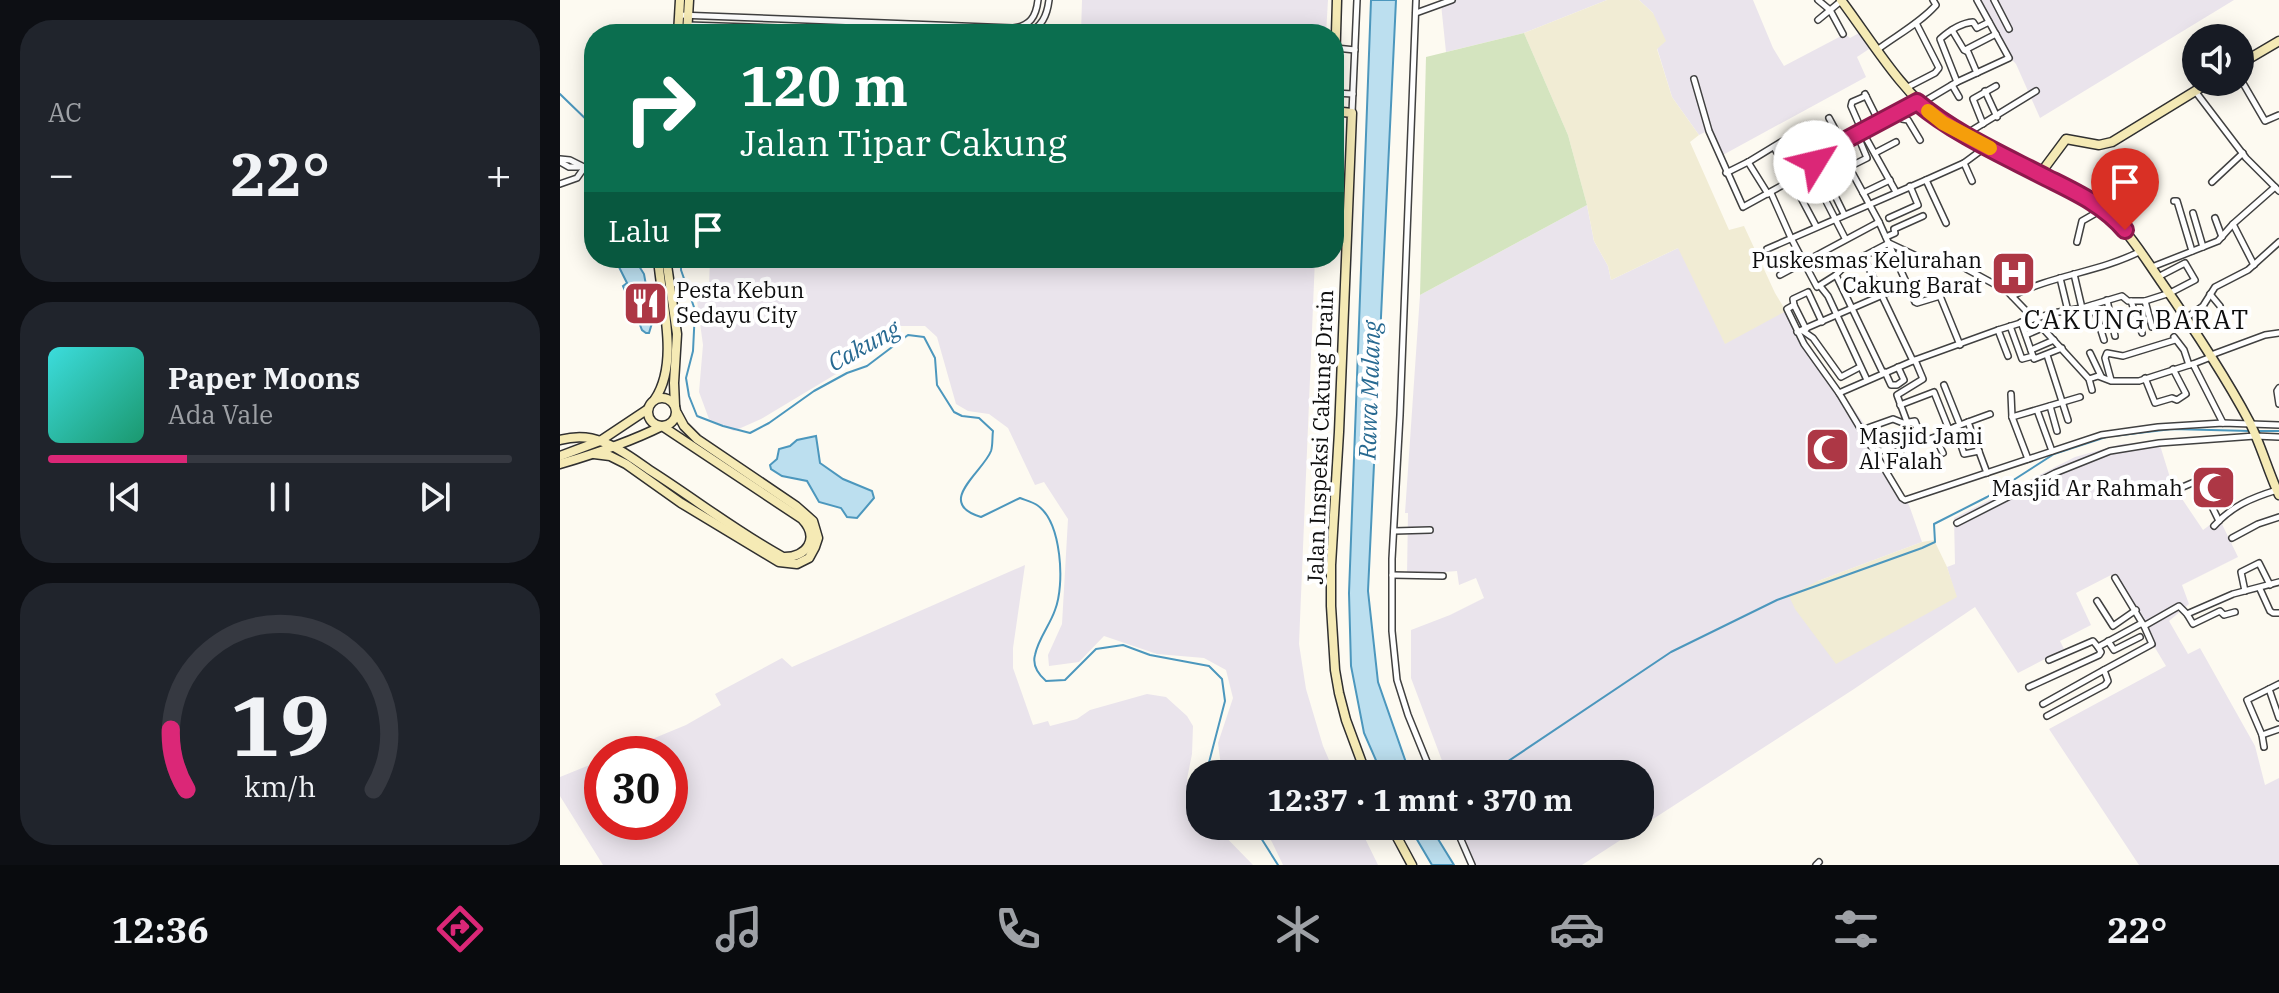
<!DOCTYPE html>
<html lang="id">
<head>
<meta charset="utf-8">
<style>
  :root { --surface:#171b24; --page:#20242c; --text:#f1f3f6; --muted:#9ea1a6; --line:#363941; --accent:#db2777 }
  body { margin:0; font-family:"IBM Plex Serif",serif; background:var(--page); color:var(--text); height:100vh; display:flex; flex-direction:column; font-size:30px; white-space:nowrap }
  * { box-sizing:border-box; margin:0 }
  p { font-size:26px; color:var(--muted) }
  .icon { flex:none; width:44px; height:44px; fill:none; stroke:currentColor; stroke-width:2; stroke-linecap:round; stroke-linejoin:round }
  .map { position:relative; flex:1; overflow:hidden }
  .panel { display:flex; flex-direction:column; gap:20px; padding:20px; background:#0d0f14; width:560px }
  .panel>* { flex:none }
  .banner { position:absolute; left:24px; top:24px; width:760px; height:244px; border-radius:32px; box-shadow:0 4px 20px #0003; background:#0b6e4f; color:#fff; overflow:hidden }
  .fabs { position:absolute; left:1622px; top:24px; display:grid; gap:16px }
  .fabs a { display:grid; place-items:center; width:72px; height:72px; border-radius:50%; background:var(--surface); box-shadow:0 4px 20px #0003; font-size:40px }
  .speed { position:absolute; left:24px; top:736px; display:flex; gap:16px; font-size:40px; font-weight:700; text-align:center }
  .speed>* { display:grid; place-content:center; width:104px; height:104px; border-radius:50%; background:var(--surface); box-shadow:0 4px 20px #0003; line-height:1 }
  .speed .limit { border:12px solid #d22; background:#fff; color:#111 }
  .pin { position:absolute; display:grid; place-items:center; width:68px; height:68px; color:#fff; margin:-82px -34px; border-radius:50% 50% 50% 0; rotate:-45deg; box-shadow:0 0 8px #0007 }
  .pin .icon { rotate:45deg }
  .me { position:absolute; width:88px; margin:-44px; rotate:54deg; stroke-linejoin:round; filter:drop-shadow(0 0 6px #0008) }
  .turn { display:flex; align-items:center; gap:28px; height:168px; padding:0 24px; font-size:36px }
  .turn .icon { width:104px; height:104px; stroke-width:2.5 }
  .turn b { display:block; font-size:56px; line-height:68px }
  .then { display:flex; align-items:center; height:76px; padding:0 24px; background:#0003; gap:16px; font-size:30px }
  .big { font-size:60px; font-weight:800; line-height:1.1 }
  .panel .widget { flex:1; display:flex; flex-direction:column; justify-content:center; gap:12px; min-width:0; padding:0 28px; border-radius:32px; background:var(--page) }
  .panel .dial { align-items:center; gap:0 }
  .dial svg { height:208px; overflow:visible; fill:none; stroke:var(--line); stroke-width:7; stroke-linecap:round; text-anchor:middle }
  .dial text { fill:var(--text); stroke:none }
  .song { display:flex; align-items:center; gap:24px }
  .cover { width:96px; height:96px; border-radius:12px; background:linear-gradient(135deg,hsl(180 70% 55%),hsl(160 70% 35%)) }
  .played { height:8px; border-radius:4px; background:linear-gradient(90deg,var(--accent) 30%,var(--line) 30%) }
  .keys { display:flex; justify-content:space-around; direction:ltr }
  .heat { display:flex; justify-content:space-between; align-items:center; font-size:44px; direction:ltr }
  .trip { position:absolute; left:626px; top:760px; width:468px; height:80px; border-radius:32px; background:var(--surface); box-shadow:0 4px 20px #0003; font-weight:800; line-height:80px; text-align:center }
  .tab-bar { display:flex; height:128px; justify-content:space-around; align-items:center; background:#090b0e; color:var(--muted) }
  .tab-bar .icon { width:56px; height:56px }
  .tab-bar .selected { color:var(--accent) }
  .tab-bar b { font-size:36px; color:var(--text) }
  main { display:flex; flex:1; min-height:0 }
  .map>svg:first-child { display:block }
</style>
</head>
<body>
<main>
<section class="panel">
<div class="widget"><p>AC</p>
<div class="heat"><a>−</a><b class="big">22°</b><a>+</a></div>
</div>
<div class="widget">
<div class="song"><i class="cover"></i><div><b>Paper Moons</b><p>Ada Vale</p></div></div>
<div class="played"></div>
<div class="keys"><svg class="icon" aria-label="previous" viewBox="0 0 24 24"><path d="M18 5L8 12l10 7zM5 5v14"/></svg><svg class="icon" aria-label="pause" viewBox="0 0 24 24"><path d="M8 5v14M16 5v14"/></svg><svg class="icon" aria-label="next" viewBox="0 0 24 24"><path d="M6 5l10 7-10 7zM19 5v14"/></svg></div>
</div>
<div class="widget dial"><svg viewBox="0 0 100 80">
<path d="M14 69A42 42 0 1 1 86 69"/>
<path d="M14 69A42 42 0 0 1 8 46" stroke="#db2777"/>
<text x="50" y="56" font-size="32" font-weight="700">19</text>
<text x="50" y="72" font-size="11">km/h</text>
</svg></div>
</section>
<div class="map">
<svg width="1719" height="865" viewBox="0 0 1719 865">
  <rect width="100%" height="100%" fill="#fdfaf1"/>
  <g fill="#eae4ec">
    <path d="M522,0H768L766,34H521Z"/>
    <path d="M893,0H1047L964,33L886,52L881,4Z"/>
    <path d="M1079,0H1193L1213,48L1224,66L1285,34L1290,38L1301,32L1312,47L1297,57L1306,77L1161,156L1149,130L1139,135L1112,97L1097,48L1093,13Z"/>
    <path d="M1415,0H1674L1480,118L1456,64L1443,50Z"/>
    <path d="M1027,205L1034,241L1048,266L1051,280L1118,248L1226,311L1307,428L1349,505L1362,542L1258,581L1396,597L1387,567L1395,564L1394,518L1515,457L1562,444L1599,442L1612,484L1643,530L1659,518L1678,557L1622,585L1629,604L1609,621L1628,654L1640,648L1695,746L1705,785L1719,778V865H1579L1489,729L1606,666L1551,575L1516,593L1531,625L1500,641L1504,649L1458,673L1415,607L1294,689L1022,865H913L898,826H1080V774H887L851,678V630L890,615L924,598L916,578L899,585L897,571L847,575L848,513H845L860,295Z"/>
    <path d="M150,258H755L739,644L746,689L763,746L775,774H662L658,743L673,698L666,670L644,658L597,654L544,636L519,662L489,666L488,655L502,624L508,519L484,482L475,485L448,428L429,414L408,411L396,404L377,337L365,326H338L306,356L201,419L174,431L149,419L139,392L143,345L135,286H149Z"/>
    <path d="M465,565L453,648V668L473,725L488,721L490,726L517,719L530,710L587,694L606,697L627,716L633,726L632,754L627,779L633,802L640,810V826H655L693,865H43L0,796V777L42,760V822H110V754H56L126,725L161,705L155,694L222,658L232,667Z"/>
    <path d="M701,826H799L818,865H723L712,842Z"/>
  </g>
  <g fill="#f1ecd4">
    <path d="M1047,0H1079L1093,13L1106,41L1097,49L1112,97L1139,135L1130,142L1169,230L1184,226L1215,293L1226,311L1165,344L1118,248L1051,280L1048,266L1034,241L1027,205L1008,135L964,33Z"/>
    <path d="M1374,540L1387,567L1397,597L1276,664L1235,609L1229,596L1258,581L1362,542Z"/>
  </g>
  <path fill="#d4e4bf" d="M964,33L1008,135L1027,205L860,295L866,57Z"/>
  <g fill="#bcdfef" stroke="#4c97bd" stroke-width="2">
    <path d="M811,0H836L808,591L818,682L850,774H822L804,733L791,666L789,593Z"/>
    <path d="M49,258H74L84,274L86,285L83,286L78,292L81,314L90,318L92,323L89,333H86L82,330L80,325L83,323L75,310L78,308L74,301L70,302L63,286L67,283L56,261L50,263Z"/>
    <path d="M256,436L260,463L283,479L312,491L314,498L297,518L287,517L281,508L259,502L247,481L222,476L211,469L210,465L217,459L219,449L230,446L237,440Z"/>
    <path d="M849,826H870L894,865H872Z"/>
  </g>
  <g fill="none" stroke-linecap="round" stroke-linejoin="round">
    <g stroke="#4c97bd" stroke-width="2">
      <path d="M0,94L34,127"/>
      <path d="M121,258V270L135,310L133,351L126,378L129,396L137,416L163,426L190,433L209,423L254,391L287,373L307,366L348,335L364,337L375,358L377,385L394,412L402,416L419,418L433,431C432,437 433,445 431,451C423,472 374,503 421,517L460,498C465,500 473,502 477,505C502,522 505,585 495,610C490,625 478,639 475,655C472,666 478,674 486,681L505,680L536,649L563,645L590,655L649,666L662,679L665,701L646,774"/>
      <path d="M1696,431H1719"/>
      <path d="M1553,436L1612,429L1690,431"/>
      <path d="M929,774L1111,652L1217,600L1362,548L1375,542L1374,524L1427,497L1494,454L1546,437"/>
      <path d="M689,826L701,838L718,865"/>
    </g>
    <defs>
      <g id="street">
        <path d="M856,0L840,415L832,559V631L837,680L848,715L872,774"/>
        <path d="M1258,0L1270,10L1283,34"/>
        <path d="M1434,0L1449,29"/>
        <path d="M856,13L892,0"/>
        <path d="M119,15L453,28C470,26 476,17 478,0"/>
        <path d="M1258,20L1281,1"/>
        <path d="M128,25L406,34"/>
        <path d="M1392,30L1404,50L1408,52L1417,73"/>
        <path d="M466,34C482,27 487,16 489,0"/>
        <path d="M776,48L795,50"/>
        <path d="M1317,50C1337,35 1360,23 1376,5L1373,0"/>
        <path d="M1405,50L1436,34"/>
        <path d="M1680,78L1705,121L1719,115"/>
        <path d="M1134,79L1149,131L1183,207L1232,180L1282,142L1357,102"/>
        <path d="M1397,82L1380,39C1389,31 1401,23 1413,22L1417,28L1429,22"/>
        <path d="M1392,85L1399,97"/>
        <path d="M1346,88L1375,73L1379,68L1356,23"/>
        <path d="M1425,91L1437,117"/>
        <path d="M1635,91L1686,158L1719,191"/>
        <path d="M775,93L793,94"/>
        <path d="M1305,94L1319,122"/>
        <path d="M1306,96L1292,102L1291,106L1302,131L1336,192"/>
        <path d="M1360,104L1397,82L1449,58L1417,0"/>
        <path d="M1340,110L1342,119L1348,120L1360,140"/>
        <path d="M792,113L797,0"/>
        <path d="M1269,118L1282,142"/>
        <path d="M1423,124L1413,99L1436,86"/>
        <path d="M1406,134L1476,91"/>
        <path d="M1277,145L1319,222L1355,302L1357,303L1380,296L1400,345"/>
        <path d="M1214,147L1256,226"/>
        <path d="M1232,148L1245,171"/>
        <path d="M1315,153L1336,142"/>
        <path d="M1219,156L1243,141L1255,162"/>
        <path d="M0,159L10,160L34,172"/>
        <path d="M1258,161L1284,214"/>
        <path d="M0,162L9,167H19"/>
        <path d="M1188,162L1208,194"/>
        <path d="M1404,163L1412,181"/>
        <path d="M1289,167L1307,158L1297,134"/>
        <path d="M1249,168L1285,238"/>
        <path d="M1166,173L1190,161L1249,125L1253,126L1269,151"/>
        <path d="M1366,180L1386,223"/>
        <path d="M1652,182L1683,153"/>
        <path d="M0,184L17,178L24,168"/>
        <path d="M1261,191L1293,176"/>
        <path d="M1211,193L1231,238L1257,287L1276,275L1285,266L1329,243L1365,260L1401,266L1447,291L1473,318"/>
        <path d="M1303,193L1330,180"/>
        <path d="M1614,201H1617L1632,251"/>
        <path d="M1633,213L1643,247"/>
        <path d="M1329,218L1358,205L1350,186"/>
        <path d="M1655,218L1662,237"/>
        <path d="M1673,224L1694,265"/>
        <path d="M1326,237L1335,233L1334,229L1363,216"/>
        <path d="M1517,242L1522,221L1543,209"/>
        <path d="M1207,249L1366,180L1404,163L1427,146"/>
        <path d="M1303,256L1353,361"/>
        <path d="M1592,267L1658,241L1673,224L1715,187"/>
        <path d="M1514,274L1522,308"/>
        <path d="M1220,275L1319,222"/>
        <path d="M1276,275L1323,373"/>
        <path d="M1500,278L1508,311"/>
        <path d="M1462,280L1466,289"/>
        <path d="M1260,286L1268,296L1307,380"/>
        <path d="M1650,294L1660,306"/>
        <path d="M1452,296C1493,275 1540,272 1581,251"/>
        <path d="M1547,300L1555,336"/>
        <path d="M1571,301L1582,333"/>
        <path d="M1585,301L1592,327"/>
        <path d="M1234,305L1246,329"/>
        <path d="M1533,305L1544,340"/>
        <path d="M1626,318L1643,306L1655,287L1688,270L1719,242"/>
        <path d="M1262,322L1248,292L1233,299L1234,305L1227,309L1244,344L1279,393L1342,498L1345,500L1541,435L1598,427L1663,423L1719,425"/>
        <path d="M1461,322L1474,359L1502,348"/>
        <path d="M1477,322L1529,379L1532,390"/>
        <path d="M1450,326L1462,359L1473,356"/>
        <path d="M1438,330L1448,356"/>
        <path d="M1243,331L1253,338L1281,377L1300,367"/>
        <path d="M1237,332L1348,284"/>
        <path d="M1466,335L1482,328"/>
        <path d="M1614,337L1624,350L1629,365L1633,364L1663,423"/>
        <path d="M1471,350L1494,340"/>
        <path d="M1530,353L1541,376"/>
        <path d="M1487,355L1508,420"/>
        <path d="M1651,355L1705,335L1719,333"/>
        <path d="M1633,364L1651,357"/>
        <path d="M1325,372L1331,385H1337L1344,380L1338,367"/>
        <path d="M1585,378L1595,403L1612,398L1617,400L1626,394L1613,369"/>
        <path d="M1529,379L1538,376L1551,381H1579L1629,365"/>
        <path d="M1551,380L1545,358L1547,353L1563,356L1615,340"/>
        <path d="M1384,385L1400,425"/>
        <path d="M1719,388L1717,391L1719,404"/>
        <path d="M1279,393L1355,360L1438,330L1493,313L1522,308L1562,296L1568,301H1585L1610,293L1635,280L1625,263L1598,277"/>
        <path d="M1451,394L1452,417L1468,459"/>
        <path d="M1340,405L1374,392L1388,427L1390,429L1395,427"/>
        <path d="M1490,406L1497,431"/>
        <path d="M1477,410L1492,451"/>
        <path d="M1452,417L1520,397"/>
        <path d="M1347,422L1337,395L1363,379L1355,360"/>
        <path d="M1408,422L1395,427L1404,454L1419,451"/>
        <path d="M1302,430L1333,419L1343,423L1355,421L1363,441"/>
        <path d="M1315,453L1349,441L1358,443L1375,437L1383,453"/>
        <path d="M1324,468L1342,457L1340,452"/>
        <path d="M1427,473L1408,422L1430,414"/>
        <path d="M1618,489L1639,480L1659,521"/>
        <path d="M1397,523L1495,473L1550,451L1599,443L1695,436L1719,437"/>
        <path d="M1654,526C1672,506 1691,498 1717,490"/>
        <path d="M834,531L870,530"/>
        <path d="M1672,538L1698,524L1719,517"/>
        <path d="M832,575L883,576"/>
        <path d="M1555,578L1584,626L1619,606L1627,614L1633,624L1660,611L1664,615L1675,612"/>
        <path d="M1700,589L1710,611L1713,613H1719"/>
        <path d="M1685,591L1681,572L1699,563L1710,585"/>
        <path d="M1537,601L1553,626L1576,610"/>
        <path d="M1627,614L1673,594L1719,582"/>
        <path d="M1548,641L1554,650L1580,637"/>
        <path d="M1489,660L1533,641L1538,647"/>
        <path d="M1544,670L1592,644L1584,626"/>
        <path d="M1469,687L1539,655L1541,652L1538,647L1582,623"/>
        <path d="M1709,689L1719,718"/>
        <path d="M1483,704L1544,670L1548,681L1545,685L1487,716"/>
        <path d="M1702,735L1719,729"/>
        <path d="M1704,747L1702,735L1687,700L1719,684"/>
        <path d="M895,826L912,865"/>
        <path d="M1256,865L1259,862"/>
      </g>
      <g id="secondary">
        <path d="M1281,0C1313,43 1341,91 1383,123L1522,195C1562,219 1575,244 1600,280C1632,326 1663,372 1689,421C1701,445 1708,471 1719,495"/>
        <path d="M118,34L120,0"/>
        <path d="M127,34L129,0"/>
        <path d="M1680,64L1719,41"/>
        <path d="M774,101L777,0"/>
        <path d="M774,111L792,113L779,432L771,565V606L775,670L779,693L786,720L806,774"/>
        <path d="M1480,174L1506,139L1539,145L1552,142L1650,82"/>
        <path d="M106,258L117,334L114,383L115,406"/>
        <circle cx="102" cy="412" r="14"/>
        <path d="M95,399C120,361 101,301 98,258"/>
        <path d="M0,440C14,436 29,436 43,442C60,448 76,461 91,471C135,499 177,532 223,557C247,558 260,538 242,519L102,426C70,442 34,454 0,464"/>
        <path d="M34,454L50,456L66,464L121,503L219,562L237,564L249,558L255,547L258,538L253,521L236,506L137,439L124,426L117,413"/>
        <path d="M0,456L40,441L88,409"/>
        <path d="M831,826L852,865"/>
      </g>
    </defs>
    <use href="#street" stroke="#414141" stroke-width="8"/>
    <use href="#secondary" stroke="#303030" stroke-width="11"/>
    <use href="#street" stroke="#fff" stroke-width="5"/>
    <use href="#secondary" stroke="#f5eab5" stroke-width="8"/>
  </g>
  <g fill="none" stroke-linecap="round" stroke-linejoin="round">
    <defs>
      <path id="route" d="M1255,162L1282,142L1357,102C1395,134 1443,155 1487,178C1515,192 1544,205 1565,230"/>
    </defs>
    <use href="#route" stroke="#8e194d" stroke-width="20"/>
    <use href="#route" stroke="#db2777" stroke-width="14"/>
    <path stroke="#f59e0b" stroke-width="14" d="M1368,111L1383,123L1430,148"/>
  </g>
  <defs>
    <symbol id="hospital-square" viewBox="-11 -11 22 22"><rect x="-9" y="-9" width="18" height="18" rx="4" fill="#ad3745" stroke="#fff"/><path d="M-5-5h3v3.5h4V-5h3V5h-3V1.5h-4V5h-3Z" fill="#fff"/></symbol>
    <symbol id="restaurant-square" viewBox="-11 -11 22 22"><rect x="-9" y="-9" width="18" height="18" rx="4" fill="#ad3745" stroke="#fff"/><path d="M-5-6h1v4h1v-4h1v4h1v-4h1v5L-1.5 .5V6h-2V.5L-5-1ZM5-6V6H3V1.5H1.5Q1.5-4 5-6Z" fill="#fff"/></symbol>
    <symbol id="mosque-square" viewBox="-11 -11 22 22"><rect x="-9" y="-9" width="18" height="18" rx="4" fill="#ad3745" stroke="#fff"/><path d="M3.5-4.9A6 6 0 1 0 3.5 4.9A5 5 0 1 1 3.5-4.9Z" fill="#fff"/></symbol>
  </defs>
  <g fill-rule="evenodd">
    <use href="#hospital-square" x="1428" y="248" width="51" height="51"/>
    <use href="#restaurant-square" x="60" y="278" width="51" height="51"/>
    <use href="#mosque-square" x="1242" y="424" width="51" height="51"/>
    <use href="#mosque-square" x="1628" y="462" width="51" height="51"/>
  </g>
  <g text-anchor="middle" stroke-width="8" stroke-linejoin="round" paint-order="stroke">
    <g font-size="22" fill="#0e0e0e" stroke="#fff" text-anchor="end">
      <text x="1422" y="268">Puskesmas Kelurahan<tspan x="1422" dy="25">Cakung Barat</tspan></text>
      <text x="116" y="298" text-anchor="start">Pesta Kebun<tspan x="116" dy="25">Sedayu City</tspan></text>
      <text x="1299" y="444" text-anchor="start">Masjid Jami<tspan x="1299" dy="25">Al Falah</tspan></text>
      <text x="1623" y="496">Masjid Ar Rahmah</text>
    </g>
    <g font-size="22" fill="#0e0e0e" stroke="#fff">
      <text transform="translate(760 437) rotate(-88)" y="8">Jalan Inspeksi Cakung Drain</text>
    </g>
    <g font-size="24" font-style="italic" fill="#276991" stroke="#fff">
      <text transform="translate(304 346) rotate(-29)" y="8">Cakung</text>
      <text transform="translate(810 390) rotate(-88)" y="8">Rawa Malang</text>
    </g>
    <g font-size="26" letter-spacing="2" fill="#0e0e0e" stroke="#fff">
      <text x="1577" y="329">CAKUNG BARAT</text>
    </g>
  </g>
</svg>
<div class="fabs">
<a><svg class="icon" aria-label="sound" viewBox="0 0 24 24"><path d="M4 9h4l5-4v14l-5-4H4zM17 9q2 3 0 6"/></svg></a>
</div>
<div class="speed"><div class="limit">30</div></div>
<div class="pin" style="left:1565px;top:230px;background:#d93025"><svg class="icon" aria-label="arrive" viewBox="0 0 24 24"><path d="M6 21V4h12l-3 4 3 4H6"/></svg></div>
<svg class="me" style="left:1255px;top:162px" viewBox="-20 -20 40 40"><circle r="19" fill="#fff"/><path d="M0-13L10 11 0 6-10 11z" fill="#db2777"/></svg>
<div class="trip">12:37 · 1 mnt · 370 m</div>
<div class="banner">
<div class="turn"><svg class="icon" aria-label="right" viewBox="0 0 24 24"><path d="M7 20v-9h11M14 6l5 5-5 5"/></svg><div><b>120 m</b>Jalan Tipar Cakung</div></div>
<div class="then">Lalu<svg class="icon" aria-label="arrive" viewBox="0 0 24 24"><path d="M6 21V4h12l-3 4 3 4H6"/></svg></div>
</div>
</div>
</main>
<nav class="tab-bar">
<b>12:36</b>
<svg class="icon selected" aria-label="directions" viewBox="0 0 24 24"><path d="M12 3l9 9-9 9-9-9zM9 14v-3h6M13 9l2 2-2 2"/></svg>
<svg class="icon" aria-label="music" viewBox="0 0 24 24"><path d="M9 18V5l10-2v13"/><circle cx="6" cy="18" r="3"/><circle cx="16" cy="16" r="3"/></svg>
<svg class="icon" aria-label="phone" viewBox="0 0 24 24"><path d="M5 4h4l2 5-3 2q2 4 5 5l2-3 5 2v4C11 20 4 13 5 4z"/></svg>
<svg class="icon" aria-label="climate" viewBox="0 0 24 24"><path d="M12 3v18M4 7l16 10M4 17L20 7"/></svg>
<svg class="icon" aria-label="car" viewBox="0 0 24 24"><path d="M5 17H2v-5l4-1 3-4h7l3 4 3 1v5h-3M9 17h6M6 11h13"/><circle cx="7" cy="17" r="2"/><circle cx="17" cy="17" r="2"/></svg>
<svg class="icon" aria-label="filters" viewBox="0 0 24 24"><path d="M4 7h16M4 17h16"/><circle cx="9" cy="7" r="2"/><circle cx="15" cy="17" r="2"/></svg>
<b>22°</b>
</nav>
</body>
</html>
